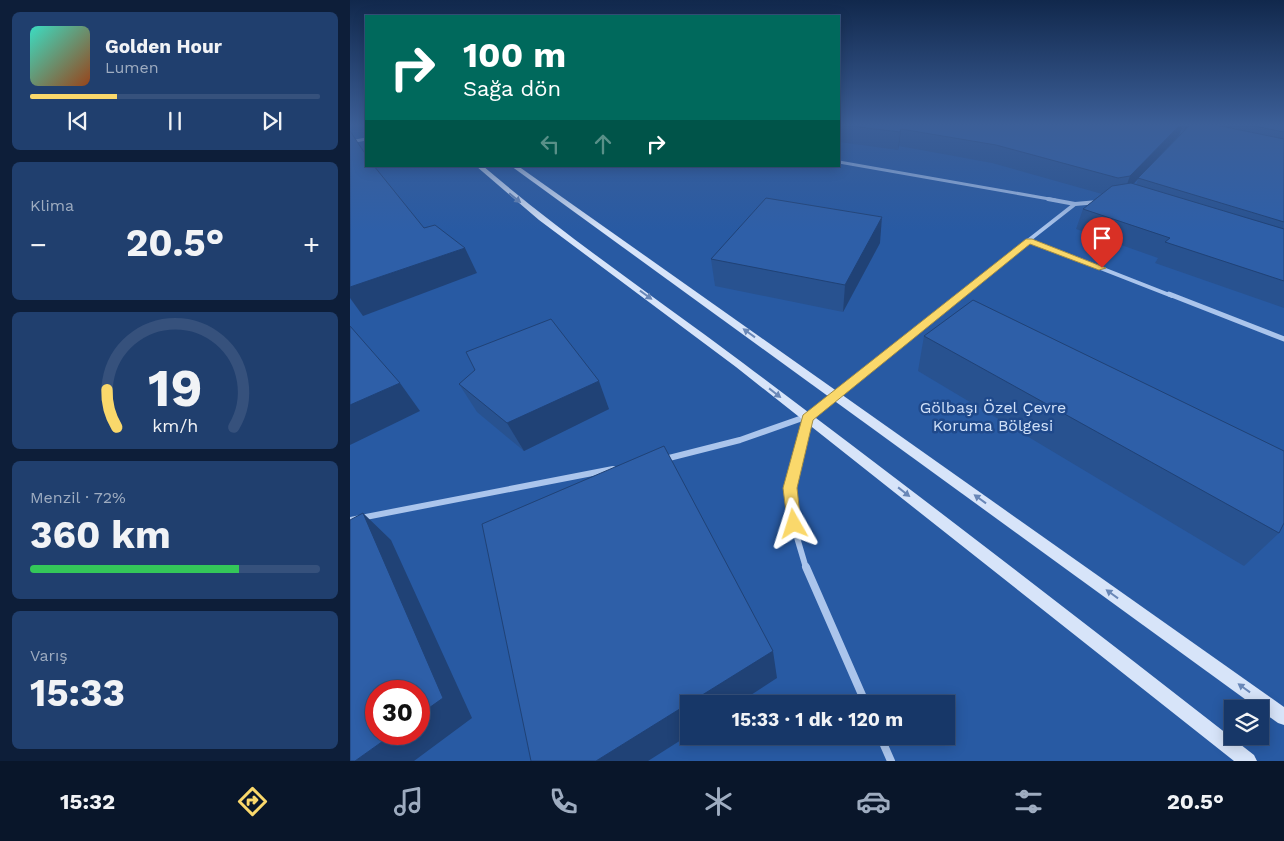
<!DOCTYPE html>
<html lang="tr">
<head>
<meta charset="utf-8">
<style>
  :root { --surface:#173768; --page:#203f6e; --text:#f1f3f6; --muted:#9eacc0; --line:#36517c; --accent:#fad86b }
  body { margin:0; font-family:"Work Sans",sans-serif; background:var(--page); color:var(--text); height:100vh; display:flex; flex-direction:column; font-size:19px; white-space:nowrap }
  * { box-sizing:border-box; margin:0 }
  p { font-size:16px; color:var(--muted) }
  .icon { flex:none; width:28px; height:28px; fill:none; stroke:currentColor; stroke-width:2; stroke-linecap:round; stroke-linejoin:round }
  .map { position:relative; flex:1; overflow:hidden }
  .sheet { display:flex; flex-direction:column; gap:12px; padding:12px; background:#0d1e39; width:350px }
  .sheet>* { flex:none }
  .top-card { position:absolute; left:15px; top:15px; width:475px; height:152px; border-radius:0px; box-shadow:0 2px 12px #0003,0 0 0 1px var(--line); background:#00695c; color:#fff; overflow:hidden }
  .tools { position:absolute; left:874px; top:700px; display:grid; gap:10px }
  .tools a { display:grid; place-items:center; width:45px; height:45px; border-radius:0px; background:var(--surface); box-shadow:0 2px 12px #0003,0 0 0 1px var(--line); font-size:25px }
  .speed { position:absolute; left:15px; top:680px; display:flex; gap:10px; font-size:25px; font-weight:700; text-align:center }
  .speed>* { display:grid; place-content:center; width:65px; height:65px; border-radius:50%; background:var(--surface); box-shadow:0 2px 12px #0003,0 0 0 1px var(--line); line-height:1 }
  .speed .limit { border:8px solid #d22; background:#fff; color:#111 }
  .pin { position:absolute; display:grid; place-items:center; width:42px; height:42px; color:#fff; margin:-51px -21px; border-radius:50% 50% 50% 0; rotate:-45deg; box-shadow:0 0 5px #0007 }
  .pin .icon { rotate:45deg }
  .me { position:absolute; width:55px; margin:-28px; rotate:354deg; stroke-linejoin:round; filter:drop-shadow(0 0 4px #0008) }
  .turn { display:flex; align-items:center; gap:18px; height:105px; padding:0 15px; font-size:22px }
  .turn .icon { width:65px; height:65px; stroke-width:2.5 }
  .turn b { display:block; font-size:35px; line-height:42px }
  .lanes { display:flex; align-items:center; height:48px; padding:0 15px; background:#0003; justify-content:center; gap:25px; direction:ltr }
  .lanes .off { opacity:.35 }
  .big { font-size:38px; font-weight:700; line-height:1.1 }
  .sheet .tile { flex:1; display:flex; flex-direction:column; justify-content:center; gap:8px; min-width:0; padding:0 18px; border-radius:8px; background:var(--page) }
  .sheet .dial { align-items:center; gap:0 }
  .dial svg { height:130px; overflow:visible; fill:none; stroke:var(--line); stroke-width:7; stroke-linecap:round; text-anchor:middle }
  .dial text { fill:var(--text); stroke:none }
  .song { display:flex; align-items:center; gap:15px }
  .cover { width:60px; height:60px; border-radius:8px; background:linear-gradient(135deg,hsl(170 70% 55%),hsl(20 70% 35%)) }
  .played { height:5px; border-radius:2px; background:linear-gradient(90deg,var(--accent) 30%,var(--line) 30%) }
  .keys { display:flex; justify-content:space-around; direction:ltr }
  .heat { display:flex; justify-content:space-between; align-items:center; font-size:28px; direction:ltr }
  .charge { height:8px; border-radius:4px; background:linear-gradient(90deg,#34c759 72%,var(--line) 0) }
  .trip { position:absolute; left:330px; top:695px; width:275px; height:50px; border-radius:0px; background:var(--surface); box-shadow:0 2px 12px #0003,0 0 0 1px var(--line); font-weight:700; line-height:50px; text-align:center }
  .menu { display:flex; height:80px; justify-content:space-around; align-items:center; background:#09162a; color:var(--muted) }
  .menu .icon { width:35px; height:35px }
  .menu .current { color:var(--accent) }
  .menu b { font-size:22px; color:var(--text) }
  main { display:flex; flex:1; min-height:0 }
  .map>svg:first-child { display:block }
</style>
</head>
<body>
<main>
<section class="sheet">
<div class="tile">
<div class="song"><i class="cover"></i><div><b>Golden Hour</b><p>Lumen</p></div></div>
<div class="played"></div>
<div class="keys"><svg class="icon" aria-label="previous" viewBox="0 0 24 24"><path d="M18 5L8 12l10 7zM5 5v14"/></svg><svg class="icon" aria-label="pause" viewBox="0 0 24 24"><path d="M8 5v14M16 5v14"/></svg><svg class="icon" aria-label="next" viewBox="0 0 24 24"><path d="M6 5l10 7-10 7zM19 5v14"/></svg></div>
</div>
<div class="tile"><p>Klima</p>
<div class="heat"><a>−</a><b class="big">20.5°</b><a>+</a></div>
</div>
<div class="tile dial"><svg viewBox="0 0 100 80">
<path d="M14 69A42 42 0 1 1 86 69"/>
<path d="M14 69A42 42 0 0 1 8 46" stroke="#fad86b"/>
<text x="50" y="56" font-size="32" font-weight="700">19</text>
<text x="50" y="72" font-size="11">km/h</text>
</svg></div>
<div class="tile"><p>Menzil · 72%</p><b class="big">360 km</b><div class="charge"></div></div>
<div class="tile"><p>Varış</p><b class="big">15:33</b></div>
</section>
<div class="map">
<svg width="934" height="761" viewBox="0 0 934 761">
  <rect width="100%" height="100%" fill="#1f498b"/>
  <path fill="#285aa3" fill-rule="evenodd" d="M0,125H16V166H489V125H934V761H0ZM26,691H69V734H26ZM339,704H596V736H339ZM882,709H910V736H882Z"/>
  <g fill="none" stroke-linecap="round" stroke-linejoin="round">
    <g stroke="#abc5ec" stroke-width="3">
      <path d="M0,142L16,139"/>
      <path d="M489,162L705,200"/>
    </g>
    <g stroke="#abc5ec" stroke-width="4">
      <path d="M698,199L725,204"/>
      <path d="M748,202L725,204L679,240L822,296"/>
      <path d="M610,296L679,240"/>
    </g>
    <g stroke="#abc5ec" stroke-width="5">
      <path d="M819,294L934,339"/>
      <path d="M460,416L611,294"/>
    </g>
    <g stroke="#abc5ec" stroke-width="6">
      <path d="M315,459L390,440L461,415"/>
      <path d="M0,520L263,469"/>
      <path d="M456,568L443,524L440,488L457,418"/>
    </g>
    <g stroke="#abc5ec" stroke-width="8">
      <path d="M456,567L516,704"/>
      <path d="M530,736L541,761"/>
    </g>
    <g fill="#d7e4f9" fill-rule="evenodd">
      <path d="M126,166H133C216,237 306,298 393,363C565,492 735,623 904,755L907,761H884L386,367L189,220Z"/>
      <path d="M161,166H168L934,707V725L928,723Z"/>
    </g>
  </g>
  <g fill="#285290" fill-rule="evenodd">
    <path d="M489,125H934V308L805,263L808,258L726,229L733,209L752,194L642,163L549,146L548,150L489,142ZM840,125L803,163L829,135L831,130H834ZM788,179L786,185L783,184Z"/>
    <path d="M530,243L493,312L365,286L361,259Z"/>
    <path d="M574,336L929,533L894,566L568,371Z"/>
    <path d="M109,384L259,409L174,451L127,412Z"/>
  </g>
  <g fill="#204276">
    <path d="M830,125H833L829,135L773,195L780,176Z"/>
    <path d="M836,125H840L834,130Z"/>
    <path d="M551,129L549,146L548,150L550,132Z"/>
    <path d="M532,217L530,243L493,312L495,285Z"/>
    <path d="M115,248L127,273L13,316L0,298V287Z"/>
    <path d="M249,381L259,409L174,451L157,423Z"/>
    <path d="M50,383L70,411L0,445V405Z"/>
    <path d="M13,513L41,540L122,718L64,761H5L43,734H69V715Z"/>
    <path d="M423,651L427,678L387,704H339V735L298,761H246Z"/>
  </g>
  <g fill="#2e5fa8" stroke="#204276">
    <path d="M492,125H830L780,176L768,178L646,145L551,129L550,132Z"/>
    <path d="M840,125H866L934,139V222L788,178Z"/>
    <path d="M899,125H934V132Z"/>
    <path d="M0,131L16,155V166H24L74,228L85,225L115,248L0,287Z"/>
    <path d="M781,183L934,229V281L815,242L820,238L733,209L762,186Z"/>
    <path d="M416,198L532,217L495,285L361,259Z"/>
    <path d="M623,300L934,451V523L929,533L574,336Z"/>
    <path d="M201,319L249,381L157,423L109,384L125,370L116,352Z"/>
    <path d="M0,326L50,383L0,405Z"/>
    <path d="M314,446L423,651L246,761H181L132,524Z"/>
    <path d="M13,513L93,698L69,715V691H26V734H43L5,761H0V520Z"/>
  </g>
  <defs><path id="oneway-solid" d="M-6-.8H1V-3.2L6.5 0L1 3.2V.8H-6Z" transform="scale(1.25)"/></defs>
  <g fill="#6987b7">
    <use href="#oneway-solid" transform="translate(165 198) rotate(39)"/>
    <use href="#oneway-solid" transform="translate(296 295) rotate(36)"/>
    <use href="#oneway-solid" transform="translate(399 333) rotate(-144)"/>
    <use href="#oneway-solid" transform="translate(425 393) rotate(38)"/>
    <use href="#oneway-solid" transform="translate(554 492) rotate(38)"/>
    <use href="#oneway-solid" transform="translate(630 499) rotate(-144)"/>
    <use href="#oneway-solid" transform="translate(762 594) rotate(-144)"/>
    <use href="#oneway-solid" transform="translate(894 688) rotate(-144)"/>
  </g>
  <linearGradient id="sky" x2="0" y2="1"><stop stop-color="#11284c"/><stop offset="0.54" stop-color="#3c5f98"/><stop offset="1" stop-color="#3c5f98" stop-opacity="0"/></linearGradient>
  <rect width="934" height="231" fill="url(#sky)"/>
  <path fill="#fad86b" stroke="#a28c46" d="M676,239H682L756,268L749,270L680,244L463,420L447,488L451,524L449,528L444,530L438,528L433,488L453,415Z"/>
  <g text-anchor="middle" stroke-width="5" stroke-linejoin="round" paint-order="stroke">
    <g font-size="16" fill="#d0e0f8" stroke="#1f498b">
      <text x="643" y="413">Gölbaşı Özel Çevre<tspan x="643" dy="18">Koruma Bölgesi</tspan></text>
    </g>
  </g>
</svg>
<div class="tools">
<a><svg class="icon" aria-label="layers" viewBox="0 0 24 24"><path d="M12 4l9 5-9 5-9-5zM3 14l9 5 9-5"/></svg></a>
</div>
<div class="speed"><div class="limit">30</div></div>
<div class="pin" style="left:752px;top:268px;background:#d93025"><svg class="icon" aria-label="arrive" viewBox="0 0 24 24"><path d="M6 21V4h12l-3 4 3 4H6"/></svg></div>
<svg class="me" style="left:444px;top:524px" viewBox="-20 -20 40 40"><path d="M0-17L14 15 0 8-14 15z" fill="#fad86b" stroke="#fff" stroke-width="4"/></svg>
<div class="trip">15:33 · 1 dk · 120 m</div>
<div class="top-card">
<div class="turn"><svg class="icon" aria-label="right" viewBox="0 0 24 24"><path d="M7 20v-9h11M14 6l5 5-5 5"/></svg><div><b>100 m</b>Sağa dön</div></div>
<div class="lanes"><svg class="icon off" aria-label="left" viewBox="0 0 24 24"><path d="M17 20v-9H6M10 6l-5 5 5 5"/></svg><svg class="icon off" aria-label="ahead" viewBox="0 0 24 24"><path d="M12 20V5M6 11l6-6 6 6"/></svg><svg class="icon" aria-label="right" viewBox="0 0 24 24"><path d="M7 20v-9h11M14 6l5 5-5 5"/></svg></div>
</div>
</div>
</main>
<nav class="menu">
<b>15:32</b>
<svg class="icon current" aria-label="directions" viewBox="0 0 24 24"><path d="M12 3l9 9-9 9-9-9zM9 14v-3h6M13 9l2 2-2 2"/></svg>
<svg class="icon" aria-label="music" viewBox="0 0 24 24"><path d="M9 18V5l10-2v13"/><circle cx="6" cy="18" r="3"/><circle cx="16" cy="16" r="3"/></svg>
<svg class="icon" aria-label="phone" viewBox="0 0 24 24"><path d="M5 4h4l2 5-3 2q2 4 5 5l2-3 5 2v4C11 20 4 13 5 4z"/></svg>
<svg class="icon" aria-label="climate" viewBox="0 0 24 24"><path d="M12 3v18M4 7l16 10M4 17L20 7"/></svg>
<svg class="icon" aria-label="car" viewBox="0 0 24 24"><path d="M5 17H2v-5l4-1 3-4h7l3 4 3 1v5h-3M9 17h6M6 11h13"/><circle cx="7" cy="17" r="2"/><circle cx="17" cy="17" r="2"/></svg>
<svg class="icon" aria-label="filters" viewBox="0 0 24 24"><path d="M4 7h16M4 17h16"/><circle cx="9" cy="7" r="2"/><circle cx="15" cy="17" r="2"/></svg>
<b>20.5°</b>
</nav>
</body>
</html>
